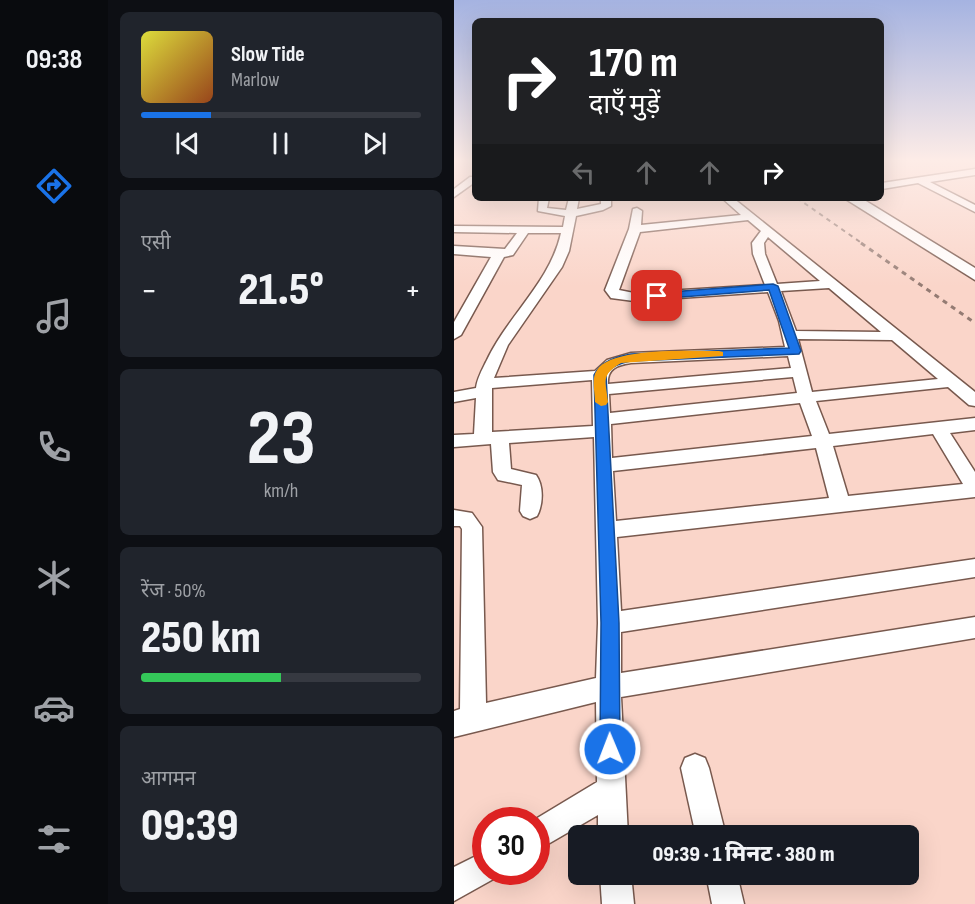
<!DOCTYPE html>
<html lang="hi">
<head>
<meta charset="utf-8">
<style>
  :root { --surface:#171b24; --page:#20242c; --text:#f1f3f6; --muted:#9ea1a6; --line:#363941; --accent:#1a73e8 }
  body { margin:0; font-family:"Sofia Sans Condensed","Noto Sans Devanagari",sans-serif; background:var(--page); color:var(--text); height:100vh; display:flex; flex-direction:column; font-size:22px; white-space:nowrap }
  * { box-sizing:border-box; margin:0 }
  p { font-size:20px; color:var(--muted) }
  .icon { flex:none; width:33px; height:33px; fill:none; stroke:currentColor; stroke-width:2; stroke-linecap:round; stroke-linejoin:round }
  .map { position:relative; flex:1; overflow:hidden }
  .drawer { display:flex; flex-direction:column; gap:12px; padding:12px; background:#0d0f14; width:346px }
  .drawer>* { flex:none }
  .hud { position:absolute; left:18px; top:18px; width:412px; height:183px; border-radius:9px; box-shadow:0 6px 24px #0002; background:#202124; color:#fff; overflow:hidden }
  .speed { position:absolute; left:18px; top:807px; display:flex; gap:12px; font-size:30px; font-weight:700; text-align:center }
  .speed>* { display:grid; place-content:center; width:78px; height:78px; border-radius:50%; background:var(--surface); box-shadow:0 6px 24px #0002; line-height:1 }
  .speed .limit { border:9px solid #d22; background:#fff; color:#111 }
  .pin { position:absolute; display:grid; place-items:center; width:51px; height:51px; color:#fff; margin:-26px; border-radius:12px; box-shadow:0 3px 9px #0006 }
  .me { position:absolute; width:66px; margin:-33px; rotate:359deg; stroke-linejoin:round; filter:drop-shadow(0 0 4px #0008) }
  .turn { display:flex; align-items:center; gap:21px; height:126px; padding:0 18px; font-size:27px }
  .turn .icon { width:78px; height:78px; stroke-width:2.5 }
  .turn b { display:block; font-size:42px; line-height:51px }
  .lanes { display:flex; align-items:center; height:57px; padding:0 18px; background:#0003; justify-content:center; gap:30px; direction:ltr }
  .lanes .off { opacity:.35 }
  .big { font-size:45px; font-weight:800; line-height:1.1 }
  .drawer .widget { flex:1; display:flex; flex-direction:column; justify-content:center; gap:9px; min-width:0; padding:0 21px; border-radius:9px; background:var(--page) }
  .drawer .dial { align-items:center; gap:0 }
  .dial b { font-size:78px; line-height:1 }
  .song { display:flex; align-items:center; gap:18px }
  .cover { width:72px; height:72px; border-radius:9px; background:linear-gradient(135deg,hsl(60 70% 55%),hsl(20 70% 35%)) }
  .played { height:6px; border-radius:3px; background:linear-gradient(90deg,var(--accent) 25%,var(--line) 25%) }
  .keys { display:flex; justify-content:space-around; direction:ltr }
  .heat { display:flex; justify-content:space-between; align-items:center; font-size:33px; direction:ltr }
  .charge { height:9px; border-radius:4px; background:linear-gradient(90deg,#34c759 50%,var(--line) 0) }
  .trip { position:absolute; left:114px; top:825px; width:351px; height:60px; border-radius:9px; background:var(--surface); box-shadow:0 6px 24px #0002; font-weight:800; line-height:60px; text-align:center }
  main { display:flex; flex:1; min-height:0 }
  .dock { display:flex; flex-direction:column; width:108px; justify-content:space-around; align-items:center; background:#090b0e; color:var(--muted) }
  .dock .icon { width:42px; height:42px }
  .dock .current { color:var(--accent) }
  .dock b { font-size:27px; color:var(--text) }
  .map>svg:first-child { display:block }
</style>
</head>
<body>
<main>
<nav class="dock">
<b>09:38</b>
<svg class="icon current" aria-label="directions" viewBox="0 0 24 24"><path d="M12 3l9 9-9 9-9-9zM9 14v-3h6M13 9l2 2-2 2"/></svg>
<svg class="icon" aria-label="music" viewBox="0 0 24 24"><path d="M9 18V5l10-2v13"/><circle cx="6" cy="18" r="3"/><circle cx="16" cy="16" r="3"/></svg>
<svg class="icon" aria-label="phone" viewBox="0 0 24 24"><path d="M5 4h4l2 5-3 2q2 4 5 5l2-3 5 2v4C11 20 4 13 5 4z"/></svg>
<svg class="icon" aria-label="climate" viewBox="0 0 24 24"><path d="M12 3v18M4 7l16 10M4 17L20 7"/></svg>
<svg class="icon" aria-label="car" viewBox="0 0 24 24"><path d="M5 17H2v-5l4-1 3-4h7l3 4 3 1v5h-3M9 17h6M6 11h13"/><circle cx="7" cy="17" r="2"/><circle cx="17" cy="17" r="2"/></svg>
<svg class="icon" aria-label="filters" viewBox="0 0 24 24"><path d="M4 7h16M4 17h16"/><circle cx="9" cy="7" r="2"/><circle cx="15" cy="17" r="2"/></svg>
</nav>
<section class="drawer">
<div class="widget">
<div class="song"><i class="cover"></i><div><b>Slow Tide</b><p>Marlow</p></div></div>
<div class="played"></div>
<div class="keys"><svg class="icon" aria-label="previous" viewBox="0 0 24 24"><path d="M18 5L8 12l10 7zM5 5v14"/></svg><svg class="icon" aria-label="pause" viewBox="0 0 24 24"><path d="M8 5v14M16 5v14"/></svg><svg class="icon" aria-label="next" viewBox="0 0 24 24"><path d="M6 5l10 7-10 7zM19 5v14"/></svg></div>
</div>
<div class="widget"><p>एसी</p>
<div class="heat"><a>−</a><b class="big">21.5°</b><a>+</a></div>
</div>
<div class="widget dial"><b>23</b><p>km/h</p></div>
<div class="widget"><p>रेंज · 50%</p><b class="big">250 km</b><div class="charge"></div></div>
<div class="widget"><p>आगमन</p><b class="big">09:39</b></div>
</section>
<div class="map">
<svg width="521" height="904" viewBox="0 0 521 904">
  <rect width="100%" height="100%" fill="#fad5c9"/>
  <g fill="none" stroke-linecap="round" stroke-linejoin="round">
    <defs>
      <g id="minor">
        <path d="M521,169V175L476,182L521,205V212L464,183L428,189V183Z"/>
        <path d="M16,177H21V182L0,197V189Z"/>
        <path d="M85,198H95L93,208L112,210L115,198H125L123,209L147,204V198H157V206L149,210L122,216L115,251L108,267L54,345L40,378L141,371L153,360L177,353L331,347L325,321L314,292L180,301L157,298L151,290L175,229L179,209L183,208L188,211L187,225L287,215L268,198H279L521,392V406L515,405L494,387L362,401L375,434L521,418V430L496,433L521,472V497L163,537L167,611L521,559V577L167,632V673L521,617V638L167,697L174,836H144V815L82,851V820H80L143,782L142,702L0,737V711L6,709L8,529L6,526H0V510L18,513L28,527L32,703L142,678L144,623L140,437L55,443L57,469L82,475C90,486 89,505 83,516L76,519L69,516L66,511L68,485L44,480L39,472L37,444L0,447V435L20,434L22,398L0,402V392L22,388C23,379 28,370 32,362C53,316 96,283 107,233H74L59,255L50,257L7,335L0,339V322L37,257L0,254V246L51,249L63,233L0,232V226L109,227L111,216L84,211ZM294,220L307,231L298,243L299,254L311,285L180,293L165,290L186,232ZM314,237L366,281L323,284L311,254L310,243ZM375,288L427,332L342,331L327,291ZM344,339L438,340L484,379L358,392ZM334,356L337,368L154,384C153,369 163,365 177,363ZM339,377L343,393L156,413L155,394ZM138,380L139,426L38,432V388ZM346,403L358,436L158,458L157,424ZM479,434L509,484L394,496L379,446ZM362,448L375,498L162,521L159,471Z"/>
        <path d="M241,754L251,758L255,768L272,836H242L227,768L231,758Z"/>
        <path d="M32,851V872H45L43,877L0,901V867Z"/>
        <path d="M146,874H177L180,904H148Z"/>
        <path d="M252,874H283L290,904H258Z"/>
      </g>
      <path id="major" d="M390,198H407L521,268V280Z"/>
    </defs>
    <use href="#minor" stroke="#78594e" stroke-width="3"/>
    <use href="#major" stroke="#78594e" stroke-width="3"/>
    <use href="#minor" fill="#fff" fill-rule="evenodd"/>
    <use href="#major" fill="#fff" fill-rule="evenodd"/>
    <path stroke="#947b73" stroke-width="2" stroke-dasharray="4.5 4.5" stroke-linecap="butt" d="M343,198L409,244"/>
    <path stroke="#947b73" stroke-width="3" stroke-dasharray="5 5" stroke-linecap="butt" d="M407,243L521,323"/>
  </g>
  <linearGradient id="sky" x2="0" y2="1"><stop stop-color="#a5b3e1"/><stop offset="0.56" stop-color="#fdece7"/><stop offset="1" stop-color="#fdece7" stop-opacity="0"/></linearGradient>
  <rect width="521" height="286" fill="url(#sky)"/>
  <path fill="#1a73e8" stroke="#114b97" stroke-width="1.5" d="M319,284L324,286L347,351L345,354L177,361C168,363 156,366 152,375L165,623L166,749L163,756L156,759L149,756L146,749L147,623L140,375C147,361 162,357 177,354L335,348L315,290L203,299L198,296L203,293Z"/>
  <path fill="#f59e0b" d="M265,351L269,352V356L167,363C146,376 152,380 154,402L152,405L147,406L141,402C141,392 137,378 143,370C157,347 239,351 265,351Z"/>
</svg>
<div class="speed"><div class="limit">30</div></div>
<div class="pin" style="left:203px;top:296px;background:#d93025"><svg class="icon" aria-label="arrive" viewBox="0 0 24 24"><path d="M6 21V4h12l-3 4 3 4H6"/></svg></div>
<svg class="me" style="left:156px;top:749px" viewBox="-20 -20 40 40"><circle r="17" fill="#1a73e8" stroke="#fff" stroke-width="3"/><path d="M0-11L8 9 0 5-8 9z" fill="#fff"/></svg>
<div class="trip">09:39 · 1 मिनट · 380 m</div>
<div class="hud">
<div class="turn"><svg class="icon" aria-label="right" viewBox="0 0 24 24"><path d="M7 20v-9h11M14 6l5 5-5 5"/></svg><div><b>170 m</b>दाएँ मुड़ें</div></div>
<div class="lanes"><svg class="icon off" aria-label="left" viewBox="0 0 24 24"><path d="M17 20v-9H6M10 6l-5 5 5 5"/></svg><svg class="icon off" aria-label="ahead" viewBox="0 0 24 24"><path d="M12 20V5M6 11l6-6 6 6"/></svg><svg class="icon off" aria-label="ahead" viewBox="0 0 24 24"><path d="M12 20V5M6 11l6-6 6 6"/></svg><svg class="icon" aria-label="right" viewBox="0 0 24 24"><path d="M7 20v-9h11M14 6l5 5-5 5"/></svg></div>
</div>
</div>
</main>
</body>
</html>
